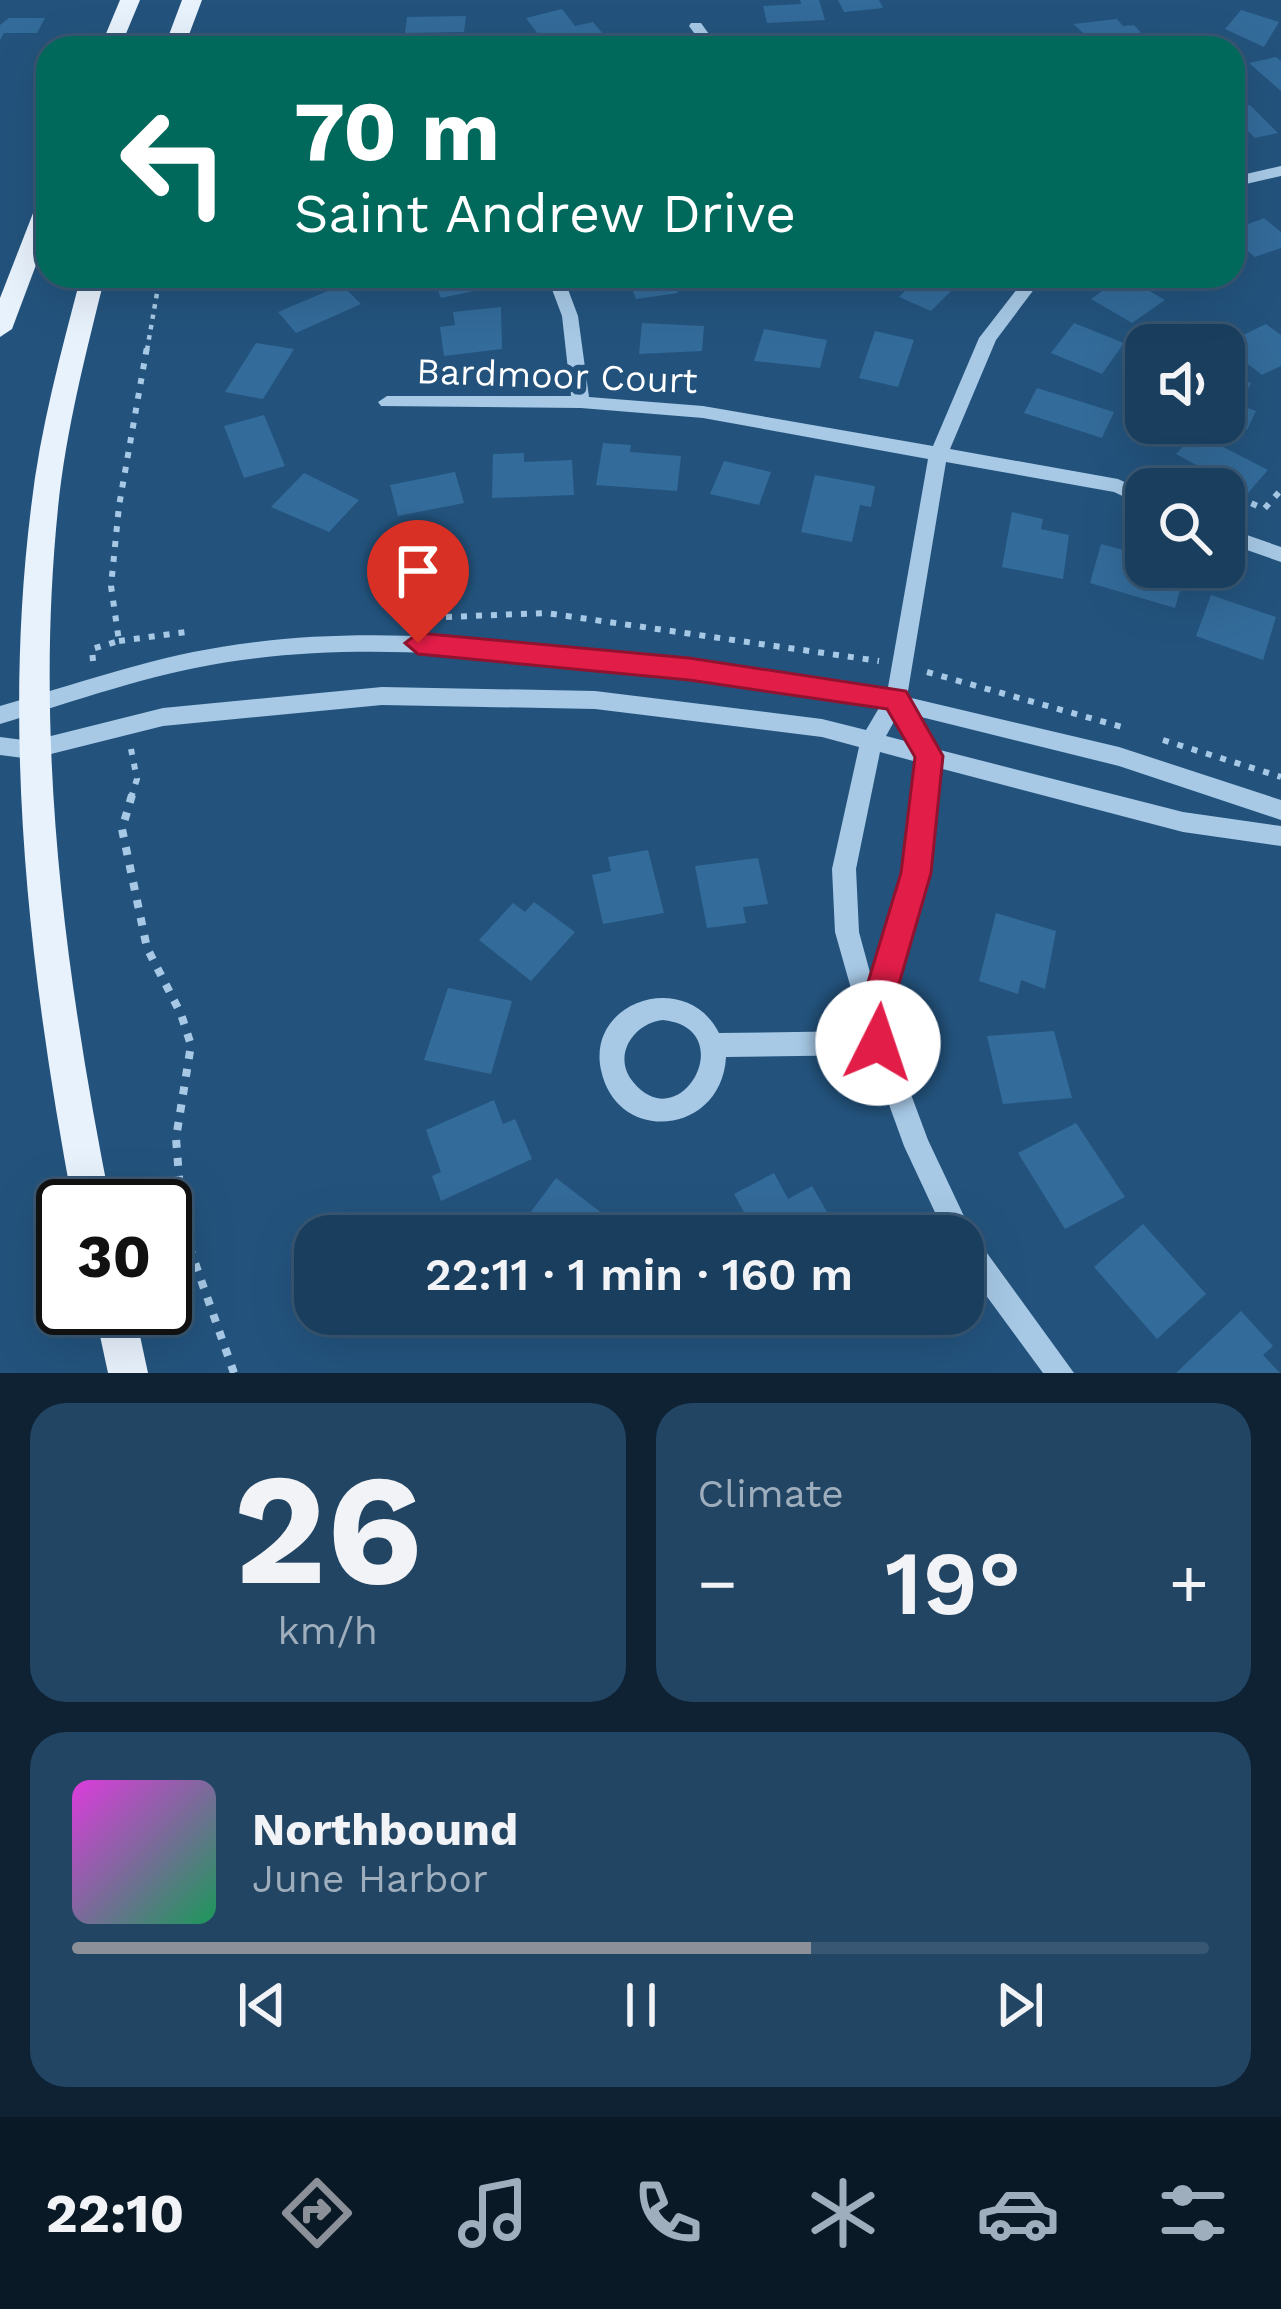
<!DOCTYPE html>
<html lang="en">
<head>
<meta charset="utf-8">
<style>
  :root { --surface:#1a3e5e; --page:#234564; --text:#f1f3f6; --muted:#9faebc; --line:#385773; --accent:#8c9099 }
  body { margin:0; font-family:"Work Sans",sans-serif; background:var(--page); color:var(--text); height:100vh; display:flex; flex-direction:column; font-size:45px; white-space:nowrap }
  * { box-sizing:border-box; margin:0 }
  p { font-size:39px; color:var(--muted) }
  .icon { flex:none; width:66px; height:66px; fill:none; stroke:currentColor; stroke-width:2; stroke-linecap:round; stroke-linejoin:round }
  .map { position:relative; height:1373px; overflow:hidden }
  .details { display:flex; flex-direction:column; gap:30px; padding:30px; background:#0e2234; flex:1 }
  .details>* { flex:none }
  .guide { position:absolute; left:36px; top:36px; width:1209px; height:252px; border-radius:36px; box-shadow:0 12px 48px #0002,0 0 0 3px var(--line); background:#00695c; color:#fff; overflow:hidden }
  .fabs { position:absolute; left:1125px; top:324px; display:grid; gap:24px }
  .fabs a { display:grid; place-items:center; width:120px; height:120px; border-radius:24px; background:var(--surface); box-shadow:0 12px 48px #0002,0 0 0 3px var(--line); font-size:60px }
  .speed { position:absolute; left:36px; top:1179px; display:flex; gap:24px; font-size:60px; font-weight:700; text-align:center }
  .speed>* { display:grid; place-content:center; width:156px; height:156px; border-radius:50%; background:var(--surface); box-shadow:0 12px 48px #0002,0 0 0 3px var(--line); line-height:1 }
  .speed .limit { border:6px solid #111; border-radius:18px; background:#fff; color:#111 }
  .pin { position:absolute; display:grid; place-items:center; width:102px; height:102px; color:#fff; margin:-123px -51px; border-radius:50% 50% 50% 0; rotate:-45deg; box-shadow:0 0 12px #0007 }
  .pin .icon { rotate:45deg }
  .me { position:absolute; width:132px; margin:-66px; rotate:4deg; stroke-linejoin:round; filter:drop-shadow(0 0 9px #0008) }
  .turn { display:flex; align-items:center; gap:42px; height:252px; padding:0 60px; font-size:54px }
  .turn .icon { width:156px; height:156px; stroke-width:2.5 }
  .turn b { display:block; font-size:84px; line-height:102px }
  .big { font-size:90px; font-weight:600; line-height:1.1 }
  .details .card { flex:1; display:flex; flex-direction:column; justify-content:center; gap:18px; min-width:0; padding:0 42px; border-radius:36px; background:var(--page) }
  .details .dial { align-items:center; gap:0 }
  .dial b { font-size:156px; line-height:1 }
  .song { display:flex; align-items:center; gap:36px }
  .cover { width:144px; height:144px; border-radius:18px; background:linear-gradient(135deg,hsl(300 70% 55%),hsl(150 70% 35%)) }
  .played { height:12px; border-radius:6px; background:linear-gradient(90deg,var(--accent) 65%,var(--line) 65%) }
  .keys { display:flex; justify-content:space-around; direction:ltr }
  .heat { display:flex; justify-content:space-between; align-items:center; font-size:66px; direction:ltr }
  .details .tiles { flex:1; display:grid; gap:30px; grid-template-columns:1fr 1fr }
  .card:last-child { grid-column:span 2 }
  .trip { position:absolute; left:294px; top:1215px; width:690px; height:120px; border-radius:36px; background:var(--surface); box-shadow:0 12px 48px #0002,0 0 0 3px var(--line); font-weight:600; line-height:120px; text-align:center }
  .dock { display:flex; height:192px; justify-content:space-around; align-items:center; background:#0a1926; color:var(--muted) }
  .dock .icon { width:84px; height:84px }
  .dock .current { color:var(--accent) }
  .dock b { font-size:54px; color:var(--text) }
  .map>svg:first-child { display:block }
</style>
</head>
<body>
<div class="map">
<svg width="1281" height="1373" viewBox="0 0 1281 1373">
  <rect width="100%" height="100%" fill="#23537d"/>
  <g fill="#336b9a">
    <path d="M800,0H819L825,20L767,23L763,6L801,4Z"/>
    <path d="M838,0H879L883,8L844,12Z"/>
    <path d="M562,9L575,26L593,22L604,35L548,48L526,18Z"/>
    <path d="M1241,10L1279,22L1264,47L1225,29Z"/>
    <path d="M466,16L464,32L405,33L407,17Z"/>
    <path d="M9,18H45L37,33H4L0,40V25Z"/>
    <path d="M1117,19L1123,26L1134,25L1142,34L1130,35L1134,41L1097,45L1073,24Z"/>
    <path d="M1276,57L1281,61V91L1249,63Z"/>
    <path d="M1250,105L1278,133L1255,138L1247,130L1233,133V109Z"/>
    <path d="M1264,218L1281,232V248L1255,257L1238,243L1233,245V224L1238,228Z"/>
    <path d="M432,276H483L488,288L441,298Z"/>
    <path d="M627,276H672L678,293L636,299Z"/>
    <path d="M920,276H966L931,311L899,297Z"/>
    <path d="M1162,276H1195L1202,281L1184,291Z"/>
    <path d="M1134,282L1165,300L1132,323L1091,299L1111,285L1122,291Z"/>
    <path d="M342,285L361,304L296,333L278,312Z"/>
    <path d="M501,307L502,349L444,356L440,327L455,325L453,312Z"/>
    <path d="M642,323L704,326L702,351L639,354Z"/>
    <path d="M1074,323L1124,343L1102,374L1051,353Z"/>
    <path d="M1266,324L1281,335V366L1262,375L1223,345Z"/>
    <path d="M764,329L827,340L820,368L754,361Z"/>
    <path d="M875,331L914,340L898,387L859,378Z"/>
    <path d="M256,343L294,349L263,399L225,392Z"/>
    <path d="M1224,374L1251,383L1240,405L1256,411L1247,430L1224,421Z"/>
    <path d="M1037,388L1114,412L1102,438L1024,413Z"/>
    <path d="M264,415L285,466L244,478L224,426Z"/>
    <path d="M1196,433L1268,470L1248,493L1176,454Z"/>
    <path d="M603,443L631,445L630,452L681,456L677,491L596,485Z"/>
    <path d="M524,453V462L572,460L574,495L492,498L493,454Z"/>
    <path d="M724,461L771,472L759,505L710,494Z"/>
    <path d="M455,472L464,503L398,516L390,485Z"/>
    <path d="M304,473L359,500L329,532L271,507Z"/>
    <path d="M815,475L875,486L871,507L860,505L852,542L801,532Z"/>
    <path d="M1012,512L1043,519L1041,529L1069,535L1063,579L1002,567Z"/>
    <path d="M1101,544L1146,556V567L1184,576L1175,608L1090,583Z"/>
    <path d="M1211,595L1276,617L1263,660L1196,636Z"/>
    <path d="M648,850L664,913L603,924L592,875L611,871L608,857Z"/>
    <path d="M758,858L768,904L743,907L746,923L707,928L695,866Z"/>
    <path d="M534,902L575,932L531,981L479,940L513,903L525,912Z"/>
    <path d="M996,913L1056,931L1045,989L1021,980L1018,994L979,981Z"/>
    <path d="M448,988L512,1001L491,1074L424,1060Z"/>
    <path d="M1054,1031L1072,1098L1003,1104L987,1036Z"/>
    <path d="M494,1100L503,1124L515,1119L532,1159L441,1201L432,1176L441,1172L426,1130Z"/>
    <path d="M1076,1123L1125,1197L1065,1229L1018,1153Z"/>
    <path d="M774,1173L788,1199L812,1186L841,1236H757L734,1194Z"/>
    <path d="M556,1178L616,1224L608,1236H513Z"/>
    <path d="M724,1221L726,1236H645L644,1228Z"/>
    <path d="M1143,1224L1206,1294L1157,1339L1094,1267Z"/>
    <path d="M1241,1311L1273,1346L1263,1355L1280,1373H1176Z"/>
  </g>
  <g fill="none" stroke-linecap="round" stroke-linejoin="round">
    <g stroke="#a7c9e6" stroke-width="4.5" stroke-dasharray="4.5 6" stroke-linecap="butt">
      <path d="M208,48L213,28"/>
      <path d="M147,350L160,276"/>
    </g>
    <g stroke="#a7c9e6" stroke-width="6" stroke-dasharray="6 9" stroke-linecap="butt">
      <path d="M1194,489L1201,481L1219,489"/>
      <path d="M1224,491L1264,509L1281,490"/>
      <path d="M446,617L546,613L879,661"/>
      <path d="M119,641L193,631"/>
      <path d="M93,661L92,649L119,641L111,586L119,506L147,347"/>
      <path d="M927,672L1122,727"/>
      <path d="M1163,740L1281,777"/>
      <path d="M131,749L137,779L131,798"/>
    </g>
    <path stroke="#a7c9e6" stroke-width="8" stroke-dasharray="8 10" stroke-linecap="butt" d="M132,795L122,829L147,948L181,1014L191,1045L176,1138L183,1229L234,1373"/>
    <g fill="#a7c9e6" fill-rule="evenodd">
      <path d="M691,23H701L719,48H705L689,26Z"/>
      <path d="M880,34L1009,35L1016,39L1009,43L880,42L846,48H815Z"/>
      <path d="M1281,166V176L1233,187V177Z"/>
      <path d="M547,276H563L578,316L589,397L703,406L933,446L979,338L1027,276H1044L996,340L950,449L1118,479L1146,492V507L1114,492L946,462L907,697L1119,747L1281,800V820L1119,766L917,716L936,749L1183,812L1281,826V846L1183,832L939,768L928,873L884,1022L928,1140L971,1231L1074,1373H1043L963,1264V1236H946L904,1146L871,1055L726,1057C722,1135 617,1146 601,1070C586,1000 687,969 719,1033L863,1031L835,932L832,869L859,747L822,737L595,709L382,705L163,726L31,759L0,755V737L31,741L163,708L382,687L595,691L822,719L866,730L879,708C787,690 694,678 600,667C477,654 351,643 228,662C150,674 75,701 0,724V706C73,685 146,659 221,647C344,626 473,637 596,650C693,661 791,673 887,693L928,459L703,418L581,408L381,406L378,402L387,396H571L562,316ZM896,718L909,742L886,736ZM880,752L917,762L904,873L872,980L859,932L856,869ZM663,1020C741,1028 682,1139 634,1083C611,1057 633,1023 663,1020Z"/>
      <path d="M1224,527L1281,547V562L1224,542Z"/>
    </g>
    <g fill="#e8f2fd" fill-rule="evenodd">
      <path d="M120,0H140L120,48H100Z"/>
      <path d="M182,0H202L184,48H164Z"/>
      <path d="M48,196V233L12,329L0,337V298L37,203Z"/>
      <path d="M81,276H105C86,353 66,429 58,508C34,744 65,975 111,1206H73C30,975 2,742 31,508C40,429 61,352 81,276Z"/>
      <path d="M94,1308H134L148,1373H108Z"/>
    </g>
  </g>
  <path fill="#e11d48" stroke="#92132f" stroke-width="3" d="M418,633L689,658L906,691L943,756L931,873L888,1022L895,1043L890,1054L878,1058L867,1054L856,1022L901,873L915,757L887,709L689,680L418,654L405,643Z"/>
  <g text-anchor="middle" stroke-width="12" stroke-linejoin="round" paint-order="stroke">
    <g font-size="36" fill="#fff" stroke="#23537d">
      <text transform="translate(557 375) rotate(2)" y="13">Bardmoor Court</text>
    </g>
  </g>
</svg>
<div class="fabs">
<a><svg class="icon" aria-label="sound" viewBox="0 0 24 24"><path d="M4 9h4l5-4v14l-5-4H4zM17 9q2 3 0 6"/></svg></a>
<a><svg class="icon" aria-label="search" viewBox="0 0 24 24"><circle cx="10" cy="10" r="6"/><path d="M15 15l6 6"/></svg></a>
</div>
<div class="speed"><div class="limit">30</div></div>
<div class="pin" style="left:418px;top:643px;background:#d93025"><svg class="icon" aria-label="arrive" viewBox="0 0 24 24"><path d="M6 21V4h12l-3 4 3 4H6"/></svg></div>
<svg class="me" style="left:878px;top:1043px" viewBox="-20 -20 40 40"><circle r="19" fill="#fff"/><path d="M0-13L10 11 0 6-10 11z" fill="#e11d48"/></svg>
<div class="trip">22:11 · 1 min · 160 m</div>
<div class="guide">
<div class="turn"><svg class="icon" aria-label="left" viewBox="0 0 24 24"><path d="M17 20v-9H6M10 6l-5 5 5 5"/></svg><div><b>70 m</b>Saint Andrew Drive</div></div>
</div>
</div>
<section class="details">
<div class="tiles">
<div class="card dial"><b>26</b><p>km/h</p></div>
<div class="card"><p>Climate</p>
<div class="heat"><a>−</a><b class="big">19°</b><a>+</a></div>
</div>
<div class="card">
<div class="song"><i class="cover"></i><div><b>Northbound</b><p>June Harbor</p></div></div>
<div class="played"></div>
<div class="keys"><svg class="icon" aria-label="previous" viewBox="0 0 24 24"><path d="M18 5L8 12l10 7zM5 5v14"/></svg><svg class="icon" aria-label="pause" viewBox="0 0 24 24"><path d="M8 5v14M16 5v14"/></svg><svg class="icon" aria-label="next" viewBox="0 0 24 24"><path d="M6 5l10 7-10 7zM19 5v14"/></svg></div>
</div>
</div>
</section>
<nav class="dock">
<b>22:10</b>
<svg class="icon current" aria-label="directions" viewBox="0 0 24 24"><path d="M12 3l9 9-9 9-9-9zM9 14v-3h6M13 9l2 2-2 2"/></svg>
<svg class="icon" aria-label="music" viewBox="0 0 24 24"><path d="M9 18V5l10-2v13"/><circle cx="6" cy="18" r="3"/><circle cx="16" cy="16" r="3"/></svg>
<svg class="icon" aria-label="phone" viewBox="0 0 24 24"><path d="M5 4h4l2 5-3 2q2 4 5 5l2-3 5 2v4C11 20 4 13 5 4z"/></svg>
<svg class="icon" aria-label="climate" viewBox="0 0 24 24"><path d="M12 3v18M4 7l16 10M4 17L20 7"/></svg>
<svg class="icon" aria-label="car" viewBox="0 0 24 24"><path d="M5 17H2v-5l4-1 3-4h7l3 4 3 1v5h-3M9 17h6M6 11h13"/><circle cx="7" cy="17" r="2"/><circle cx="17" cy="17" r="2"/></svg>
<svg class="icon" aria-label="filters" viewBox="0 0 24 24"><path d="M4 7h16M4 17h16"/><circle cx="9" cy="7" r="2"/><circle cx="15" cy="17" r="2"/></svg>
</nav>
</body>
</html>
